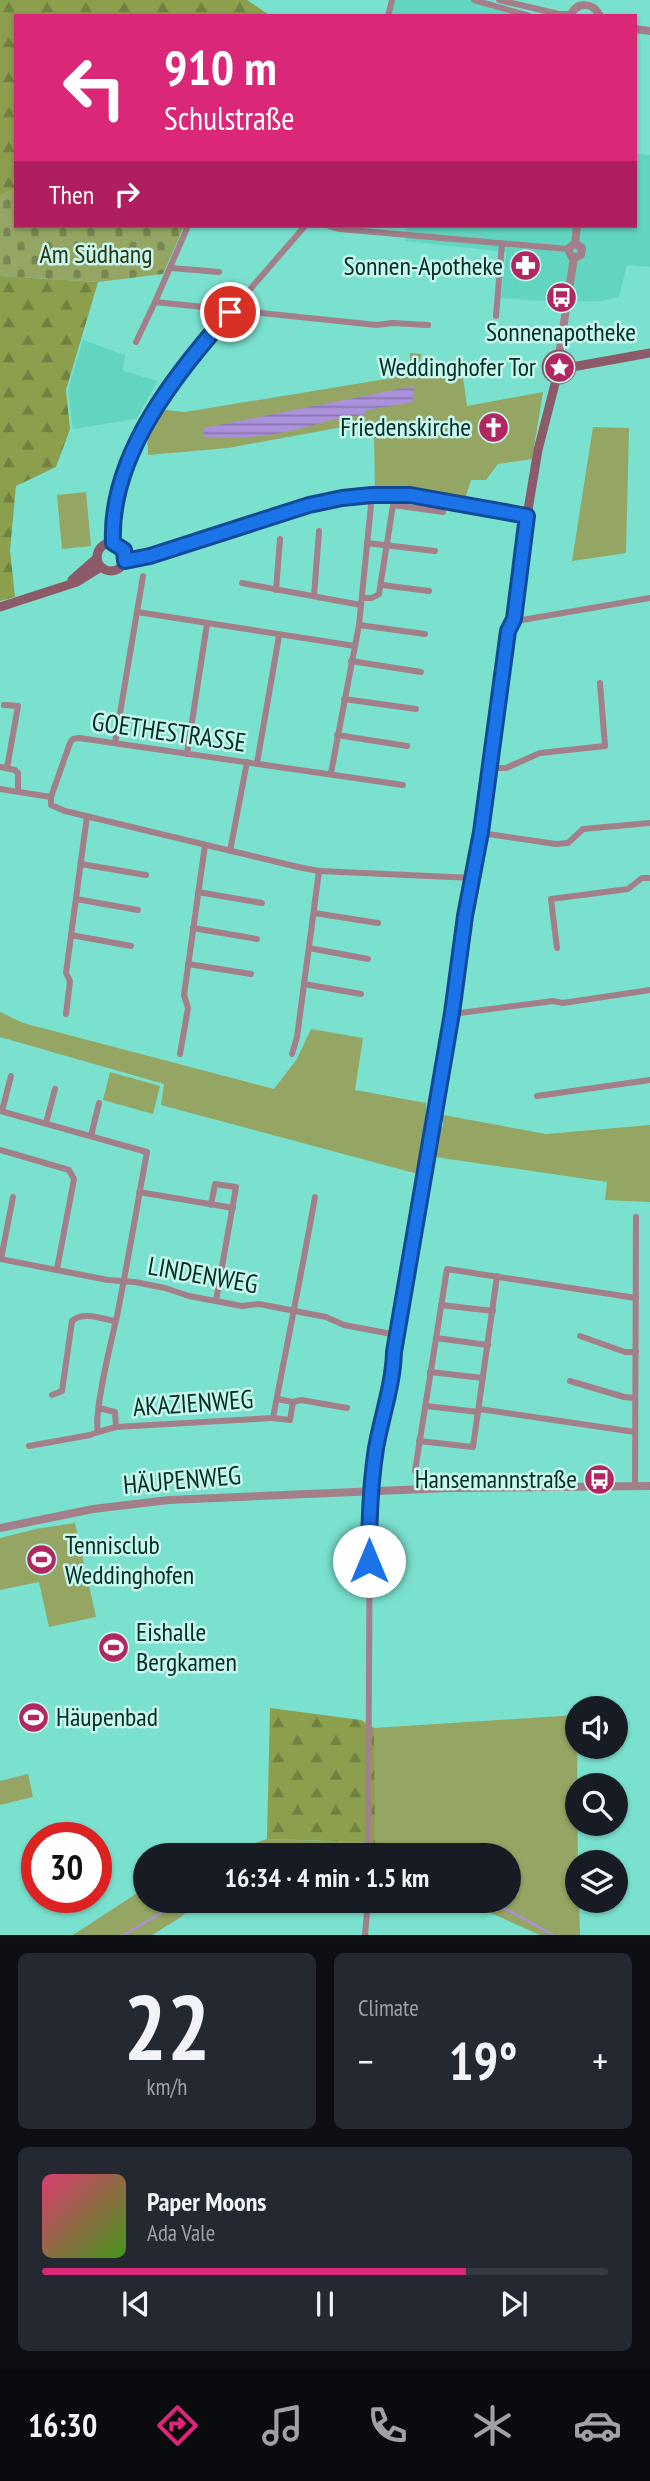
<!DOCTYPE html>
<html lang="en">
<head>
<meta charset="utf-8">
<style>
  :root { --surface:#171b24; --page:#242831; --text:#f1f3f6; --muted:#9ea1a6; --line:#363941; --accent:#db2777 }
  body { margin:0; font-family:"PT Sans Narrow",sans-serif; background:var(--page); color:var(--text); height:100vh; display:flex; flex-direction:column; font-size:26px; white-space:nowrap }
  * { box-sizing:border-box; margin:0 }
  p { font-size:23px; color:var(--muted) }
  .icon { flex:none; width:38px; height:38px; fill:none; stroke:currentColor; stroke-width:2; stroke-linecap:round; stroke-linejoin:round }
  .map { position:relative; height:1935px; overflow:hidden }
  .panel { display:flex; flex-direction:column; gap:18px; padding:18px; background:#0d0f14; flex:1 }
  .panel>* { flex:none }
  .top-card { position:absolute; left:14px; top:14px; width:623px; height:214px; border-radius:0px; box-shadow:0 2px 5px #0004; background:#db2777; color:#fff; overflow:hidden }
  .fabs { position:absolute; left:565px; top:1696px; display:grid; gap:14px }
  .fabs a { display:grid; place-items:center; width:63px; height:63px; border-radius:50%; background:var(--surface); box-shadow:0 2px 5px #0004; font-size:35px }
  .speed { position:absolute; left:21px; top:1822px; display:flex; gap:14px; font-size:35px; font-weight:700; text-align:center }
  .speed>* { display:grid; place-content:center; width:91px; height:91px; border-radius:50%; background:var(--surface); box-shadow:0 2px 5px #0004; line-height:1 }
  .speed .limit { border:10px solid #d22; background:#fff; color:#111 }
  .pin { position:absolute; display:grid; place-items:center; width:60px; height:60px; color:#fff; margin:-30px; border:4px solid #fff; border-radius:50%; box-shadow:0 2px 7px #0007 }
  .me { position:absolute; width:77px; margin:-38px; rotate:0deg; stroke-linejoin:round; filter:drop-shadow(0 0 5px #0008) }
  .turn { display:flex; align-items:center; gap:24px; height:147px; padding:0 35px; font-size:32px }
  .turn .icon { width:91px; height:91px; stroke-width:2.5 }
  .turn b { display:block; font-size:49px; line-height:60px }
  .then { display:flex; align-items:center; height:66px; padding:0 35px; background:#0003; gap:14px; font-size:26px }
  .big { font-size:52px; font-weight:800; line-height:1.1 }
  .panel .widget { flex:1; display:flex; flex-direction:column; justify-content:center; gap:10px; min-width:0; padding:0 24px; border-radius:10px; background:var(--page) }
  .panel .dial { align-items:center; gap:0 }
  .dial b { font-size:91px; line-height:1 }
  .song { display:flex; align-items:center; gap:21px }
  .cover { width:84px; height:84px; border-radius:10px; background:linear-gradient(135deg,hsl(340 70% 55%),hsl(100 70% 35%)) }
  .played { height:7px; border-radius:4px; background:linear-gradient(90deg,var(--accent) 75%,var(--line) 75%) }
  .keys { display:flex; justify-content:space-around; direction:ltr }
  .heat { display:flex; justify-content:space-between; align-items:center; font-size:38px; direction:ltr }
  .panel .tiles { flex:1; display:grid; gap:18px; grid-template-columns:1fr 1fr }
  .widget:last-child { grid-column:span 2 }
  .trip { position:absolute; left:133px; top:1843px; width:388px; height:70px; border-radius:35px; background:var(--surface); box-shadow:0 2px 5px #0004; font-weight:800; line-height:70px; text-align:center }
  .menu { display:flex; height:112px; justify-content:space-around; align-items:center; background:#090b0e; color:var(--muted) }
  .menu .icon { width:49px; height:49px }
  .menu .current { color:var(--accent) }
  .menu b { font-size:32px; color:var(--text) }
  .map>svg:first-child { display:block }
</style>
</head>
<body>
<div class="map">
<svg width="650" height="1935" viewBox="0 0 650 1935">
  <defs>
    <pattern id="forest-firs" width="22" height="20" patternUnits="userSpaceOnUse" patternTransform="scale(1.75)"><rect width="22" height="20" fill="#8c9f4d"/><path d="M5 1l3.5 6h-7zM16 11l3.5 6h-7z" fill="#708240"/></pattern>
    <pattern id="cemetery-stones" width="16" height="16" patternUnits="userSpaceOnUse" patternTransform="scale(1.75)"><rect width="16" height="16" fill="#95a563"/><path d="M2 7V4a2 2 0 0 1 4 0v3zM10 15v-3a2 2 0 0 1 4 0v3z" fill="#778751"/></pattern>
    <pattern id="water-rules" width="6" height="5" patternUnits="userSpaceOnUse" patternTransform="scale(1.75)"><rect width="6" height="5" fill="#ab90da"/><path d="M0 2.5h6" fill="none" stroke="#8976b1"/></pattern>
  </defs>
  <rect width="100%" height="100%" fill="#7ae1ce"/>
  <g fill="#62d5c1">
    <path d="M393,0H468L515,16H389Z"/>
    <path d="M635,153L650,155V267L627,265L619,297L603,301L558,302L501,298L506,252L405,241L406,226H635Z"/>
    <path d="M83,340L125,355L123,371L158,381L136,419L73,429L68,390Z"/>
  </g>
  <g fill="#95a563">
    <path d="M410,353L421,354L419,374L451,369L452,360L461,363L467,406L543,392L532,459L498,464L486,480H471L465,499L410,490L375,489L374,435L364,423L228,448L148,455L147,428L156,409L185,412L410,375Z"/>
    <path d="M593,427L629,428L626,553L572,561Z"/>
    <path d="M86,492L91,546L62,549L57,495Z"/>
    <path d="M0,1012L23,1023L274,1089L297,1059L311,1029L363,1038L355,1090L426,1103V1125L443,1127V1115L546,1134L650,1125V1202L605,1200L607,1182L435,1157L418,1174L161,1105L164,1084L0,1037Z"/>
    <path d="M110,1072L160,1086L153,1114L103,1100Z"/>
    <path d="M75,1523L96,1617L49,1627L39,1582L0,1590V1538L36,1529Z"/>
    <path d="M577,1715L578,1900L579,1901L580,1935H540L464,1901L509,1900V1855H374V1728Z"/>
    <path d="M28,1774L33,1797L0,1805V1781Z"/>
    <path d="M267,1839L364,1842L363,1855H217Z"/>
    <path d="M145,1888V1900L199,1901L181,1917L152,1935H73Z"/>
  </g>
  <g fill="url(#forest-firs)">
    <path d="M0,0H247L271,16H16V188L0,196Z"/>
    <path d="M0,276L98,282L66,390L70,429L56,467L16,486L10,550L15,597L0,601Z"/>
    <path d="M270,1708L361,1720L374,1728L375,1851L364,1842L267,1839Z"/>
  </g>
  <path fill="url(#cemetery-stones)" d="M16,188V226H184L163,274L98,282L0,276V196Z"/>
  <path fill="url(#water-rules)" d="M414,386L413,402L367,410L363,416C340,415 320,424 298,429C268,437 234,439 203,437L204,428Z"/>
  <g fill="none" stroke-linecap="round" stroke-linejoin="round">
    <g stroke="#ab90da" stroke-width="2.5">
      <path d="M284,1855H301"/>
      <path d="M482,1900L510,1911L553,1935"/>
      <path d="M124,1935L161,1913L176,1900"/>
    </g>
    <g stroke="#a37f89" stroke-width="6">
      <path d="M474,0L529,16"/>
      <path d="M499,0L559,14H571"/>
      <path d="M388,16L392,0"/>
      <path d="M188,226L155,302L377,325L392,323L428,325"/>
      <path d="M329,226L340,229L568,249"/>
      <path d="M171,268L219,272"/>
      <path d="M496,316L502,244"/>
      <path d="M136,342L155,302"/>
      <path d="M113,543C112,530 112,517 114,505C121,464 155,403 180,370L305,226"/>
      <path d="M367,543L435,551"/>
      <path d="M242,583L361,605"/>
      <path d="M382,585L429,591"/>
      <path d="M276,590L280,539"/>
      <path d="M314,596L319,531"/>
      <path d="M362,598H372L379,594L393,505L443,512"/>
      <path d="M137,612L355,646"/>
      <path d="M514,619L522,620L650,598"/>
      <path d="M359,625L425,634"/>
      <path d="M351,661L421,672"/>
      <path d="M344,699L416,709"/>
      <path d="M4,705L18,706L7,768"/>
      <path d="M337,735L407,746"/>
      <path d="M115,743L143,576"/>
      <path d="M187,754L207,624"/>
      <path d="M257,763L279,636"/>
      <path d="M0,767L15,770L18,773V791"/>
      <path d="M491,768H506L540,753L605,746L600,683"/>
      <path d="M331,773L359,625L372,495"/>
      <path d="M0,789L51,797L70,743L73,739L79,738L403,785"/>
      <path d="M51,797V805L65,811L298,867L319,871L473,878"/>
      <path d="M481,833L556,844L568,843L583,829L650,823"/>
      <path d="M230,851L247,762"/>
      <path d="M81,864L146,875"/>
      <path d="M198,892L262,903"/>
      <path d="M76,899L138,910"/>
      <path d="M314,913L378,923"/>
      <path d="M193,928L257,939"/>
      <path d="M71,935L131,946"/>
      <path d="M309,948L368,959"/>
      <path d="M557,948L551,899L628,889L642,878H650"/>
      <path d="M188,964L251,974"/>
      <path d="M304,984L361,994"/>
      <path d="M66,1014L70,981L66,973L87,816"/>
      <path d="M452,1014L553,1001L563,1003L650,990"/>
      <path d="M180,1054L188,1008L184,995L205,845"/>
      <path d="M292,1054L297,1037L319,871"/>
      <path d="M537,1096L650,1080"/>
      <path d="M0,1111L147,1152C137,1206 128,1261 117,1316C112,1338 93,1414 98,1432L116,1427L115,1412L99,1408"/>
      <path d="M2,1111L11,1076"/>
      <path d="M46,1123L55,1089"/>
      <path d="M91,1136L99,1103"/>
      <path d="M0,1150L69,1170L74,1179L57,1269"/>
      <path d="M139,1192L233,1208"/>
      <path d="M211,1205L215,1184L236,1187L216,1301"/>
      <path d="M0,1259L108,1280L135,1282L165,1288L189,1296L226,1303L242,1306L259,1304L326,1317L344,1325L397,1335"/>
      <path d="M1,1259L13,1197"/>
      <path d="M441,1305L493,1311"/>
      <path d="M580,1336L625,1352H636"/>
      <path d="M436,1338L488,1345"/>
      <path d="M430,1372L483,1378"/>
      <path d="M570,1381L624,1397L635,1398"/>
      <path d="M52,1395L62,1391L72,1321C83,1311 102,1319 115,1321"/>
      <path d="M277,1399L293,1402L290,1420L273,1418C287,1344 302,1271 315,1197"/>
      <path d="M293,1402L301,1400L347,1408"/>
      <path d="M426,1406L478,1412"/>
      <path d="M479,1409L635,1432"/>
      <path d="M116,1427L273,1418"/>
      <path d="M419,1441L473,1447L497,1276"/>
      <path d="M29,1446L90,1435L98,1432"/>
      <path d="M415,1471L447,1269L636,1298"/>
      <path d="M635,1486L636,1217"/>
      <path d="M368,1855L370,1491"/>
      <path d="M365,1935L368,1900"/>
    </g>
    <g stroke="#a37f89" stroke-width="8">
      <path d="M570,16C577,1 593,2 600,16"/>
      <path d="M635,29L650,31"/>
      <path d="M575,243L582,248L581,255L577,257L571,256L568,249L575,243L577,226"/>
      <path d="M559,355L574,257"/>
      <path d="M370,1491C376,1444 392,1399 394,1352L452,1014L465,916L481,833L508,631L514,619L527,516"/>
      <path d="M0,1528L93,1509L169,1500L449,1488L650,1486"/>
    </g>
    <g stroke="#8c5a69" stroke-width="9">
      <circle cx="559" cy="367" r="13"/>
      <path d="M572,367L650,353"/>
      <circle cx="111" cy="557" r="14"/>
      <path d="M125,561L150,556L309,505L342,498L372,495H410L527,516L538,450L556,380"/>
      <path d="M72,580L97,558"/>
      <path d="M0,607L77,582L101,567"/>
    </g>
  </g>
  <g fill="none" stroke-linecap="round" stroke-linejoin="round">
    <defs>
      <path id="route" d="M230,312C176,374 109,455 113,543L124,550L125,561L150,556L309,505L342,498L372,495H410L527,516L514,619L508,631L481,832L465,916L452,1013L394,1352C393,1385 382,1415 376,1448C370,1486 369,1523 369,1561"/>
    </defs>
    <use href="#route" stroke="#114b97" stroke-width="18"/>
    <use href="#route" stroke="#1a73e8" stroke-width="12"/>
  </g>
  <defs>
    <symbol id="pharmacy-disc" viewBox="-11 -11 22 22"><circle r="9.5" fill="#b22662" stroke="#c8f7ed"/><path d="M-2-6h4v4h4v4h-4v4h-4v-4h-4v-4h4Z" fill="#fff"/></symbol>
    <symbol id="bus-disc" viewBox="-11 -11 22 22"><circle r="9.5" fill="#b22662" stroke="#c8f7ed"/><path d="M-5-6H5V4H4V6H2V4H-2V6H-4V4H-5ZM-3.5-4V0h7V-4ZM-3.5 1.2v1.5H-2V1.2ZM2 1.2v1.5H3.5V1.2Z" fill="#fff"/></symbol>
    <symbol id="sight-disc" viewBox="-11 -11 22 22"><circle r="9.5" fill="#b22662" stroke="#c8f7ed"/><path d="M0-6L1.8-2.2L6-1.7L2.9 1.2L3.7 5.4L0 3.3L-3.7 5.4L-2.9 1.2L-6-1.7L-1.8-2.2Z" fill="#fff"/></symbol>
    <symbol id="church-disc" viewBox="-11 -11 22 22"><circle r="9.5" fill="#b22662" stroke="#c8f7ed"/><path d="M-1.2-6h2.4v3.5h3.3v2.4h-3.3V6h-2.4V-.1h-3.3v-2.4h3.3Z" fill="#fff"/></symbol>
    <symbol id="stadium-disc" viewBox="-11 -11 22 22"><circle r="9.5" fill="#b22662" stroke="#c8f7ed"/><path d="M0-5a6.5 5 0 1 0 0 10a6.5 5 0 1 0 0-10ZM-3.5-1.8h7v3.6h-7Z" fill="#fff"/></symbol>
  </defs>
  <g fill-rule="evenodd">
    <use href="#pharmacy-disc" x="508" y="248" width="35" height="35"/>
    <use href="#bus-disc" x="544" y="280" width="35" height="35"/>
    <use href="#sight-disc" x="542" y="350" width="35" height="35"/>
    <use href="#church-disc" x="476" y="410" width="35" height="35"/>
    <use href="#bus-disc" x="582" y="1462" width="35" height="35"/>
    <use href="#stadium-disc" x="24" y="1542" width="35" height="35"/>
    <use href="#stadium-disc" x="96" y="1630" width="35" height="35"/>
    <use href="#stadium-disc" x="16" y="1700" width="35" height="35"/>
  </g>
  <g text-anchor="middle" stroke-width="5" stroke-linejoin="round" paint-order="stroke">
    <g font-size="26" fill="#2e3512" stroke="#c8f7ed">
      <text x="96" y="263">Am Südhang</text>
    </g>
    <g font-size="26" fill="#002d26" stroke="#c8f7ed" text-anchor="end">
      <text x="503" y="275">Sonnen-Apotheke</text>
      <text x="561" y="341" text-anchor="middle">Sonnenapotheke</text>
      <text x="536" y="376">Weddinghofer Tor</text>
      <text x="471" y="436">Friedenskirche</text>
      <text x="577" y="1488">Hansemannstraße</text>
      <text x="65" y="1554" text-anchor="start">Tennisclub<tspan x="65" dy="30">Weddinghofen</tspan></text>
      <text x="136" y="1641" text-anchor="start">Eishalle<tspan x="136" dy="30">Bergkamen</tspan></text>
      <text x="56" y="1726" text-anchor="start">Häupenbad</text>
    </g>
    <g font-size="26" fill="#002d26" stroke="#c8f7ed">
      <text transform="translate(169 732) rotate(8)" y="9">GOETHESTRASSE</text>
      <text transform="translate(203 1275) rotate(10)" y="9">LINDENWEG</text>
      <text transform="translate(193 1403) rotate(-4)" y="9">AKAZIENWEG</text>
      <text transform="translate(182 1480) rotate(-5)" y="9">HÄUPENWEG</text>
    </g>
  </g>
</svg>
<div class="fabs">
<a><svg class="icon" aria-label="sound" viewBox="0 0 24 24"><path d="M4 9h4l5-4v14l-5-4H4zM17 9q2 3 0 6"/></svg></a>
<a><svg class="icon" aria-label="search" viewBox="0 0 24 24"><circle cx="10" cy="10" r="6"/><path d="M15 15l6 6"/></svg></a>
<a><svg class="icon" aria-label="layers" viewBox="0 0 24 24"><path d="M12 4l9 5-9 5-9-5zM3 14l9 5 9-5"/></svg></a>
</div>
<div class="speed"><div class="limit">30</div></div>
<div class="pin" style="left:230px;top:312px;background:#d93025"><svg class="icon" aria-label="arrive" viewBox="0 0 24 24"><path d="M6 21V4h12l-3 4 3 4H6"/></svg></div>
<svg class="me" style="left:369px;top:1561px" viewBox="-20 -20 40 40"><circle r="19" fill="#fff"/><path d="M0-13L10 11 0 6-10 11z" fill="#1a73e8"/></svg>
<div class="trip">16:34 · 4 min · 1.5 km</div>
<div class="top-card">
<div class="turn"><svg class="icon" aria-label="left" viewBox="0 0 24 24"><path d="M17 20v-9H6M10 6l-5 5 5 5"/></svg><div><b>910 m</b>Schulstraße</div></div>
<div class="then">Then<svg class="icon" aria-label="right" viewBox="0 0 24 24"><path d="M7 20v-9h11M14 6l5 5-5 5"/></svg></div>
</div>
</div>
<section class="panel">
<div class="tiles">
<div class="widget dial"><b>22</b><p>km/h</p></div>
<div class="widget"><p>Climate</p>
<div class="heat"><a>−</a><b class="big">19°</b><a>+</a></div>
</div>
<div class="widget">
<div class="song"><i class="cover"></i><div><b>Paper Moons</b><p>Ada Vale</p></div></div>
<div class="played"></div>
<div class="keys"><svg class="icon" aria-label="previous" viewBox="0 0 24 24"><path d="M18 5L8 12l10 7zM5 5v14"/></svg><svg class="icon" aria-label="pause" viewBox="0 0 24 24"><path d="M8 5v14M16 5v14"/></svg><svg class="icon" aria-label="next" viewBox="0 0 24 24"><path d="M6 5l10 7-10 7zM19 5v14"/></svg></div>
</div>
</div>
</section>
<nav class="menu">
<b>16:30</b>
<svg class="icon current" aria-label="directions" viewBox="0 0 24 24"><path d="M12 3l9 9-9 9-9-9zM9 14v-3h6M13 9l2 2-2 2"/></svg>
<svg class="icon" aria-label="music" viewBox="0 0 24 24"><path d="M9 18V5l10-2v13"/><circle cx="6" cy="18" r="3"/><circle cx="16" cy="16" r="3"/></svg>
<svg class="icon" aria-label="phone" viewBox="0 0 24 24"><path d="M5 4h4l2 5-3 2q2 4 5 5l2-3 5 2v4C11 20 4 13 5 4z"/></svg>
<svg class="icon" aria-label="climate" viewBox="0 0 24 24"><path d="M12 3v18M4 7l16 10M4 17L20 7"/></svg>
<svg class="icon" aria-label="car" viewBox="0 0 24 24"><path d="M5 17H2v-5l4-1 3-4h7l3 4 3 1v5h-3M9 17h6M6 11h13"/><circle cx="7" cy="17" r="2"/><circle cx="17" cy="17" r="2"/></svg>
</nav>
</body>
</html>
